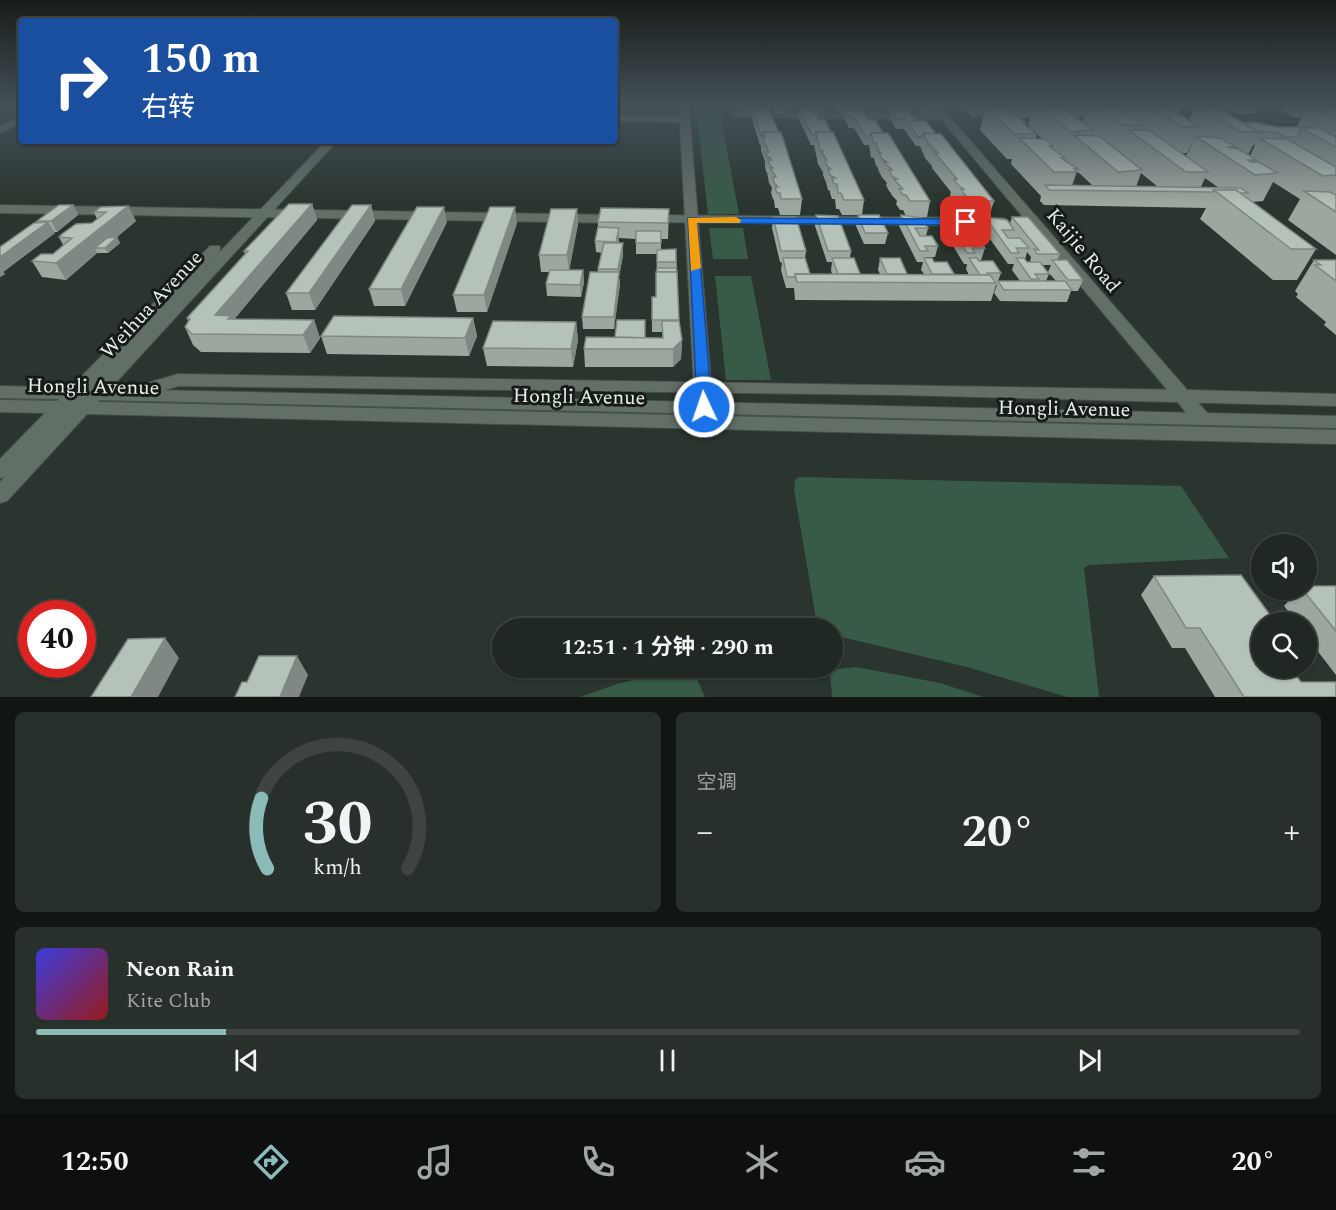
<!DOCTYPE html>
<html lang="zh">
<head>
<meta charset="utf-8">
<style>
  :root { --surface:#202823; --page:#28302b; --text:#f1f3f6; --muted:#a2a6a6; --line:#3d4441; --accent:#8bbbb9 }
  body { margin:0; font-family:Spectral,"Noto Sans SC",serif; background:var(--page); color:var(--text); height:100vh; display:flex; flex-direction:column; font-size:22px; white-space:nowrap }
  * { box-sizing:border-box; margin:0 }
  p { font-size:20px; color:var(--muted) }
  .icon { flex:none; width:33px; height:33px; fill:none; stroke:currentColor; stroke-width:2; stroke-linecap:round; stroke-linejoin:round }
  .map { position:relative; height:697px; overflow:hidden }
  .side { display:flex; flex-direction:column; gap:15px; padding:15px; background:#121613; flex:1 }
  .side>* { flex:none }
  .hud { position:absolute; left:18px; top:18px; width:600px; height:126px; border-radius:6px; box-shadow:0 2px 4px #0004,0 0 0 2px var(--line); background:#1a4fa0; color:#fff; overflow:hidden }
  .tools { position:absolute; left:1251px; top:534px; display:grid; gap:12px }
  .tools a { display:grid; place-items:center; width:66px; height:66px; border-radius:50%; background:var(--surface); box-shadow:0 2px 4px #0004,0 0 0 2px var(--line); font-size:30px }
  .speed { position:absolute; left:18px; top:600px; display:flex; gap:12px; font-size:30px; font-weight:700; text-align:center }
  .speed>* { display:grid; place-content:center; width:78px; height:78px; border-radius:50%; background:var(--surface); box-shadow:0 2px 4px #0004,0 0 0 2px var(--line); line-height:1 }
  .speed .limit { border:9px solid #d22; background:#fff; color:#111 }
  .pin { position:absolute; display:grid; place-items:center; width:51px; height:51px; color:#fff; margin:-26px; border-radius:12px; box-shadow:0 3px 9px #0006 }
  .me { position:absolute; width:66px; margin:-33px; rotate:357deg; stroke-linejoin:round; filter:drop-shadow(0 0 4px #0008) }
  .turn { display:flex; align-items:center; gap:21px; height:126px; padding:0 24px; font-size:27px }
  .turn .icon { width:78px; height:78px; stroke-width:2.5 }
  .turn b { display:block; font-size:42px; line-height:51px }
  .big { font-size:45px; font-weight:700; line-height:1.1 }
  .side .card { flex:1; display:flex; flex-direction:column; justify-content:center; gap:9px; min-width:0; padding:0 21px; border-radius:9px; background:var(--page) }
  .side .dial { align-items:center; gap:0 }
  .dial svg { height:156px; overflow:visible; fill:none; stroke:var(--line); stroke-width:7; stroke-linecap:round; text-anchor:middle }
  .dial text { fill:var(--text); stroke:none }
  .song { display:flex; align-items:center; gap:18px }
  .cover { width:72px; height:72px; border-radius:9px; background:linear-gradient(135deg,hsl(240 70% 55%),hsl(0 70% 35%)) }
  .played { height:6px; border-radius:3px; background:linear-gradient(90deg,var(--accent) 15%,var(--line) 15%) }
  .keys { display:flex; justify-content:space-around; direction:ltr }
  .heat { display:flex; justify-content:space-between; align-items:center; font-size:33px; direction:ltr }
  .side .tiles { flex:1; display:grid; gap:15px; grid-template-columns:1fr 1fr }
  .card:last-child { grid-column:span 2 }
  .trip { position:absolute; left:492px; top:618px; width:351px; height:60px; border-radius:30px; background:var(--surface); box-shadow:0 2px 4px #0004,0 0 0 2px var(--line); font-weight:700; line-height:60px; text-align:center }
  .tab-bar { display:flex; height:96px; justify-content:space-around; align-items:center; background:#0d100e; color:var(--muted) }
  .tab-bar .icon { width:42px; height:42px }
  .tab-bar .selected { color:var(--accent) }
  .tab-bar b { font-size:27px; color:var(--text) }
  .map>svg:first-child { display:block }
</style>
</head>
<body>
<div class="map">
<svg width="1336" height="697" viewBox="0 0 1336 697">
  <rect width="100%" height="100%" fill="#2a352f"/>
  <g fill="#385b47">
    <path d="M696,107H719L739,214H708Z"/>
    <path d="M709,228H743L748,259H713Z"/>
    <path d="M715,276H751L771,380H726Z"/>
    <path d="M799,477L1181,486L1229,558L1089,565L1084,568L1099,697H1067L967,667L833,635L832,628H826L816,618L794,490L795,480Z"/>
    <path d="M856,667L940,683L983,697H832L830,670Z"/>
    <path d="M675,670L696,677L705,697H580L617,684Z"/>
  </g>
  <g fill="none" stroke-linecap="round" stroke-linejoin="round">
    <defs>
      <g id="minor">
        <path d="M735,112L945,114L950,117L945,120L732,117V113Z"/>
        <path d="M615,115L685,116L690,119L685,122L615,121Z"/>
        <path d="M21,116V123L0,133V126Z"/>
        <path d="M0,205L620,215L626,219L620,223L0,213Z"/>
        <path d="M646,215L1004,218L1010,222L1004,226L642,222V216Z"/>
        <path d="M178,374L1191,390L1336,394V406L902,395L179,386L126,401L117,395L120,391Z"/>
      </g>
      <g id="tertiary">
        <path d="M679,107H689L713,407L710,411H698L695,407Z"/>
        <path d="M931,107H941L1209,415L1211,419L1209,423H1195Z"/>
      </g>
      <path id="secondary" d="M326,141H337L110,389L1336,416V428L100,400L98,402L1336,430V444L87,414L7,501L0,503V482L5,477L0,478V459L45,413L0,412V400L57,401L59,399L0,398V386L70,388L210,246H220V252L193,280Z"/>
    </defs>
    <use href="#minor" stroke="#46504a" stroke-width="2"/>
    <use href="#tertiary" stroke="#46504a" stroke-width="2"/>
    <use href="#secondary" stroke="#46504a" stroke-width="2"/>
    <use href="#minor" fill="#626f67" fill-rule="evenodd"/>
    <use href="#tertiary" fill="#626f67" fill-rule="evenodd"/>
    <use href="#secondary" fill="#626f67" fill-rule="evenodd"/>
  </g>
  <g fill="#9ca7a0" fill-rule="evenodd">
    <path d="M740,107H756L802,199L800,215H780L778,208H775L774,200L773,199L771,193L772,188L769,183L767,172H766L765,166V161L761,151V145H760L751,117L752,111H750V113L742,114Z"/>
    <path d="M774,107H790V111H785L784,114H776Z"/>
    <path d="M806,107H823V112H818V115H815L864,200L862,215H842L839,209H836L835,199H832L830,193V191L828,190L826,182L825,180L823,175V172L818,164L814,145H811L798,117L799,108H806Z"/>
    <path d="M835,107H855V110L883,133L930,201L927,217H913L928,228L926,236L938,246L935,257H926V258L934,262L954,275H969L966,269L967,264H964L942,228L944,217L954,220L972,230L970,238L985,248L981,260H978L979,261L1001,273L998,281H1020L1012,270L1014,264H1008L982,228L985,217H969L961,210L957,204V203L954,201L950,195L951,192L932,168V166L925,158L920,146H916L904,129H896L890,119L891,114L884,107H906L905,110L915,119V121L936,134L994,201L989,217H985L1010,224L1012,217L1060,254L1057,260L1083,280L1078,291H1071L1067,302L1000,301L994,293L997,285H996L991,301L795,300L794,288H786L781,270L782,263L780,262L772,228L773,217L806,251L805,258L810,274H832L831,270L832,262H827L815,226L816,215L851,251L850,258L860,274H880L878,270L880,258L907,274H924L921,270L923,262H917L899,226L901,215L906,216L903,210H900L896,204L897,201L891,194V193L889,191L886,185L887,183L881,176V175L880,174L877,166H876L874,158H871L869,145H864L854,128H849L844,118L845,114H839ZM1027,252L1031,257L1030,261L1031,262H1027L1025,260ZM1042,265H1051L1048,272L1056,281H1046L1049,274Z"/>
    <path d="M918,107H927L930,110V115H923Z"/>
    <path d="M963,107H1181L1178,114L1189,120L1195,107H1216L1245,123L1277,127H1297L1302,117H1293L1274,107H1336V255L1288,220L1300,199L1273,182L1263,201L1252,202L1316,249L1297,280H1273L1200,219L1206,208L1044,205L1040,201L1041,196L1011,164L1012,159H1007L980,130L983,116L973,117ZM1013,111L1020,118L1030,117L1028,125L1031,128L1025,125L1026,122L1016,116ZM1077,117H1084L1082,122ZM1037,134L1042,139H1035ZM1195,136L1186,156L1181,153H1188L1195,136H1196ZM1253,145H1255L1250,156L1248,155ZM1077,171L1093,186H1072ZM1141,173L1158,187H1136ZM1205,178L1219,188L1201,187Z"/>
    <path d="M1225,107H1259L1255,113L1238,114Z"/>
    <path d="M312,204L317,220L234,319L314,320L320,338L310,353L201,352L193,345L185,327L188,321L187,318L245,254L244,251Z"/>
    <path d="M73,205L78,215L57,232H54L55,233L3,272L5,274L0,277V247L38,223L37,221Z"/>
    <path d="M371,205L375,221L315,310H292L286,293Z"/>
    <path d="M128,206L136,221L117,237L120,243L108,253H97L66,280L42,277L32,261L53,254L63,245L59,237L92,223L97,219L94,212Z"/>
    <path d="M577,209L578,224L569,270H583L584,282L581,297L547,296L546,284L549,272H541L539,255Z"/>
    <path d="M669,209L668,239H661V250L676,249L679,321L682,340L681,359L673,367H585L584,349L645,338H662V332H652V297H656L657,254H636V239L619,238V243L623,255L619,277L620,284L614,329H583L582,317L598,272V269L602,253L596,252L595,241L598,227V222Z"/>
    <path d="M858,215L888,233L885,244H864L856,226Z"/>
    <path d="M447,222L405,306H374L369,289Z"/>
    <path d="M517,223L487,312H457L453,295Z"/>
    <path d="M1314,260H1336V335L1324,325L1326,322L1296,297L1298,294L1295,291Z"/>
    <path d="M473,318L477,336L469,356L327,354L321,336Z"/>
    <path d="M576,322L578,340L573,367L487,366L483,348Z"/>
    <path d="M1154,576L1262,622V668L1301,682L1336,697H1215L1185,648H1172L1141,595Z"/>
    <path d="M1336,586V675L1306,636V622H1297L1284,606L1298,590Z"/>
  </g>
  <g fill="#7f8882">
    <path d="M976,107H986L983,116L973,117Z"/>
    <path d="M312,204L317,220L233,321L215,315Z"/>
    <path d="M73,205L78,215L57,232L51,221Z"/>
    <path d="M371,205L375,221L315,310L309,293Z"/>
    <path d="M128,206L136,221L104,248H95L97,253L66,280L56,263Z"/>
    <path d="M444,207L447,222L405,306L401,289Z"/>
    <path d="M515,207L517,223L487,312L484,295Z"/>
    <path d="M577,209L578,224L569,272L567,255Z"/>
    <path d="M48,222L55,233L3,272L5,274L0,277V257Z"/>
    <path d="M619,228V238L617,253L616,242Z"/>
    <path d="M117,237L120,243L108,253L105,248Z"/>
    <path d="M623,243V255L619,277L620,284L614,329V317L618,277V269Z"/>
    <path d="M583,270L584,282L581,297L580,285Z"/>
    <path d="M473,318L477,336L469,356L465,338Z"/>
    <path d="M314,320L320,338L310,353L303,335Z"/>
    <path d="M576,322L578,340L573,367L571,349Z"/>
    <path d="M682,340L681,359L673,367V349Z"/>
    <path d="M165,638L179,658L158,697H131Z"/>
    <path d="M297,656L308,675L299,697H280Z"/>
  </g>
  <g fill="#b5c2ba" stroke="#7f8882" stroke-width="1.5">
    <path d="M742,107H750L751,109H742Z"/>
    <path d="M775,107H790H784L785,110H777Z"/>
    <path d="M808,107H823V108H817L818,110H814L813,108H809Z"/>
    <path d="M921,107H927L930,110L924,111Z"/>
    <path d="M987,107H1010L1016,116L1026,122H1023L1026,126L1037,132H1033L1035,134H1014Z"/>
    <path d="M1041,107H1063L1093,130L1071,132Z"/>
    <path d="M1097,107H1115L1142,125H1123Z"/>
    <path d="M1150,107H1167L1194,123H1192L1199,127H1182Z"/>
    <path d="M1199,107H1216L1259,132H1241Z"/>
    <path d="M1314,107H1331L1336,109V117Z"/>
    <path d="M752,108H768L779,132H763V135H761Z"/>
    <path d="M799,108H813L818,119H825L831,132H816L815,135H812Z"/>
    <path d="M845,110H862L868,120H875L883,133H871L870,136H865L856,119H851Z"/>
    <path d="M891,110H908L915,119L909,121H926L936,134L923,133L922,137H918L906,119H898Z"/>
    <path d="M1255,122L1277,127H1311L1314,128H1301L1297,137H1285L1278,133L1257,131L1245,123Z"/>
    <path d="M1301,128H1319L1336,137V147Z"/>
    <path d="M1129,130H1149L1208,172H1186Z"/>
    <path d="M763,132H781L802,199H781L780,193H777L775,187H778L774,183L773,177H776L770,168H773L770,165L768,160H771L770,157H767L766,152H769L762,137H765Z"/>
    <path d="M816,132H833L864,200H844L841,193H838L837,184H834L832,178H835L830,175L828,169H831L827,166L825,160H827L821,152H824L820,150Z"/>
    <path d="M871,133H888L930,201H910L906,195H903L899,189H903L894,179H897L892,176L889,170H892L884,162H887L882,159L879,153H882L878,151L876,143H873Z"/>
    <path d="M923,133L941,134L994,201H973L965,195L961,189H964L958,185L954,179H957L935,153H938L928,143Z"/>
    <path d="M1074,135L1099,136L1142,170L1118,172Z"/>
    <path d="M1195,136L1221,138L1236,147H1227L1239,149L1257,160H1248L1251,162H1259L1277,173L1255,175Z"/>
    <path d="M1019,138L1045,139L1053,146H1049L1065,158H1061L1078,169H1074L1077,172H1054Z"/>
    <path d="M1259,138L1287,139L1336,167V175L1323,176Z"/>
    <path d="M1045,185L1241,188L1248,193H1239L1236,190H1214L1213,192L1049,190Z"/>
    <path d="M1214,190H1236L1316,249H1291Z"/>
    <path d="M1304,191L1330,192L1336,195V212Z"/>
    <path d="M289,204H312L215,315L231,316L228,319L314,320L303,335L192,334L185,327L190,319L187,318L248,251H244Z"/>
    <path d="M59,205H73L51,221H37Z"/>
    <path d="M352,205H371L309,293H286Z"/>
    <path d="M128,206L56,263L32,261L41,254H53L72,238L59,237L62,234L76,224L92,223L106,212H94L101,207Z"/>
    <path d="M417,207H444L401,289H369Z"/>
    <path d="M490,207H515L484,295H453Z"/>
    <path d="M601,208L669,209L668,223L598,222Z"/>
    <path d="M551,209H577L567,255H539Z"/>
    <path d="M816,215L838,216L851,251H828Z"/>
    <path d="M858,215H879L888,233H865Z"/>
    <path d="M901,215L922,218L928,228H915L920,236H932L938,246H925L928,251H920Z"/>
    <path d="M773,217H796L806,251H781Z"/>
    <path d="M944,217H951L954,220H966L972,230H960L965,238H978L985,248H972L975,253H967Z"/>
    <path d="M985,217L1007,220L1014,230H1002L1008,238H1020L1029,248H1016L1019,253H1011Z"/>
    <path d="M1012,217H1028L1060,254H1037L1034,249L1039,250Z"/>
    <path d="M48,222L0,257V247L34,223Z"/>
    <path d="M598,227L619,228L616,242L595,241Z"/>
    <rect x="636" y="231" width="25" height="12"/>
    <path d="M117,237L105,248H95L107,238Z"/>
    <path d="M604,243H623L618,269H598Z"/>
    <path d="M676,249V262H657V250Z"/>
    <path d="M783,258H805L810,274H795V277H787Z"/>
    <path d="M832,258H854L860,274H838Z"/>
    <path d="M880,258H900L907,274H887Z"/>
    <path d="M924,258H932L934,262H947L954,274H932Z"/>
    <path d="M969,258H977L979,261H993L1001,273H987L988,275H980Z"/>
    <path d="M1016,258H1024L1027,262H1040L1049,274H1035L1039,279H1031Z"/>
    <path d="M1052,260H1067L1083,280H1068Z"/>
    <path d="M1314,260H1336V281L1315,265H1321Z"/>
    <path d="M657,268H676L677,272H657Z"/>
    <path d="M550,270H583L580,285L546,284Z"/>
    <path d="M590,272H619L614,317H582Z"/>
    <path d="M656,272H677L679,320H652V297H656Z"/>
    <path d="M795,274L990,275L996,283L797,282Z"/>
    <path d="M998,281H1065L1072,290H1004Z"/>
    <path d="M334,316L473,318L465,338L321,336Z"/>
    <path d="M617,320H645V338L615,337Z"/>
    <path d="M493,321L576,322L571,349L483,348Z"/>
    <path d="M662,321H679L682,340L673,349H584L586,337L663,338Z"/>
    <path d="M1241,575L1275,622H1262V668H1291L1301,682H1336V697H1244L1200,628H1186L1154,576Z"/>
    <path d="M1306,586H1336V631L1303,590H1306Z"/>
    <path d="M165,638L131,697H91L128,639Z"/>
    <path d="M259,656H297L280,697H235L242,682H247Z"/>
  </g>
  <linearGradient id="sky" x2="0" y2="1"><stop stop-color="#171d1a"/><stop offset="0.52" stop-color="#445158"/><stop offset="1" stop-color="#445158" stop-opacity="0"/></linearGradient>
  <rect width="1336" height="204" fill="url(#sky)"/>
  <path fill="#1a73e8" stroke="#114b97" stroke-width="1.5" d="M688,218L966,219L971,222L966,225L697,223L712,407L704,412L697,407Z"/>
  <path fill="#f59e0b" d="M736,217L741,220L740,223H697L701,268L691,271L688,218Z"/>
  <g text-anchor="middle" stroke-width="6" stroke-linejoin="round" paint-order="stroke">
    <g font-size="20" fill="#e9f0eb" stroke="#161b18">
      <text transform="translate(1084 250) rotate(50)" y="7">Kaijie Road</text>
      <text transform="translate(151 304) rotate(-47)" y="7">Weihua Avenue</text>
      <text transform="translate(93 386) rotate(1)" y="7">Hongli Avenue</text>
      <text transform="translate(579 396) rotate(1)" y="7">Hongli Avenue</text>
      <text transform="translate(1064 408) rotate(1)" y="7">Hongli Avenue</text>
    </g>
  </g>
</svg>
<div class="tools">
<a><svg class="icon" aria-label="sound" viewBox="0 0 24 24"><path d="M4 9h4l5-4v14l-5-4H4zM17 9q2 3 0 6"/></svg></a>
<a><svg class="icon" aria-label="search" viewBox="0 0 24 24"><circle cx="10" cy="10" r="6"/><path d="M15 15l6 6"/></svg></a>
</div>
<div class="speed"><div class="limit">40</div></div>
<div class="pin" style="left:966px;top:222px;background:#d93025"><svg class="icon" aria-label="arrive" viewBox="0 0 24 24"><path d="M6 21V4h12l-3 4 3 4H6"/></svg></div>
<svg class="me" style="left:704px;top:407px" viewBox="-20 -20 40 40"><circle r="17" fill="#1a73e8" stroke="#fff" stroke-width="3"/><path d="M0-11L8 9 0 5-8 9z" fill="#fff"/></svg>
<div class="trip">12:51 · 1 分钟 · 290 m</div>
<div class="hud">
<div class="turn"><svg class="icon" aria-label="right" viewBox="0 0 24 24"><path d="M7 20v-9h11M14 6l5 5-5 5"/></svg><div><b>150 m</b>右转</div></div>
</div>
</div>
<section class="side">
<div class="tiles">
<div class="card dial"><svg viewBox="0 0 100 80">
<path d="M14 69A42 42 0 1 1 86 69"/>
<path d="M14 69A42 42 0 0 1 11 33" stroke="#8bbbb9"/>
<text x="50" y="56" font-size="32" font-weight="700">30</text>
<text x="50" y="72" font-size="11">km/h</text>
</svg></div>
<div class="card"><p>空调</p>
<div class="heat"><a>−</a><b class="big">20°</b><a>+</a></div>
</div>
<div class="card">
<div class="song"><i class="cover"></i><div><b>Neon Rain</b><p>Kite Club</p></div></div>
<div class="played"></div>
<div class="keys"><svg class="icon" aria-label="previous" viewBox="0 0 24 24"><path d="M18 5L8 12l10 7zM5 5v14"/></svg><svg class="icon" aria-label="pause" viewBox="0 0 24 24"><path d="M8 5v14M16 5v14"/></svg><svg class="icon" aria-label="next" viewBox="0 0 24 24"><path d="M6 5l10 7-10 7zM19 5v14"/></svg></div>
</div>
</div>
</section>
<nav class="tab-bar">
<b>12:50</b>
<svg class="icon selected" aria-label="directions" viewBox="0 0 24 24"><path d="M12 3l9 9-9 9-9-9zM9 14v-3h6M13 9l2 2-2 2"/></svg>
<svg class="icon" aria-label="music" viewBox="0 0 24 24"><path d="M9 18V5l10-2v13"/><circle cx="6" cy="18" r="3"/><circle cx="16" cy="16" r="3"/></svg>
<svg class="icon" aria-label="phone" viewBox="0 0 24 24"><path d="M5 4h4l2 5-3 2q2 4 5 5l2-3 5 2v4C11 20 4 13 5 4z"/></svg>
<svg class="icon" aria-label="climate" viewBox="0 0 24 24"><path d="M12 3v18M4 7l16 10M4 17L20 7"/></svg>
<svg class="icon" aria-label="car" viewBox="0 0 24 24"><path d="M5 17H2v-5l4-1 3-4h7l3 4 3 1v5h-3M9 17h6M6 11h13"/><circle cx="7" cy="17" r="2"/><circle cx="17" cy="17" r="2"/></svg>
<svg class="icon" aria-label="filters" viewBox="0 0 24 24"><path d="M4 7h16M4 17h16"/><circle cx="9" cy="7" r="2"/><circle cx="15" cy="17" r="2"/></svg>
<b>20°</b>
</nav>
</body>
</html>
